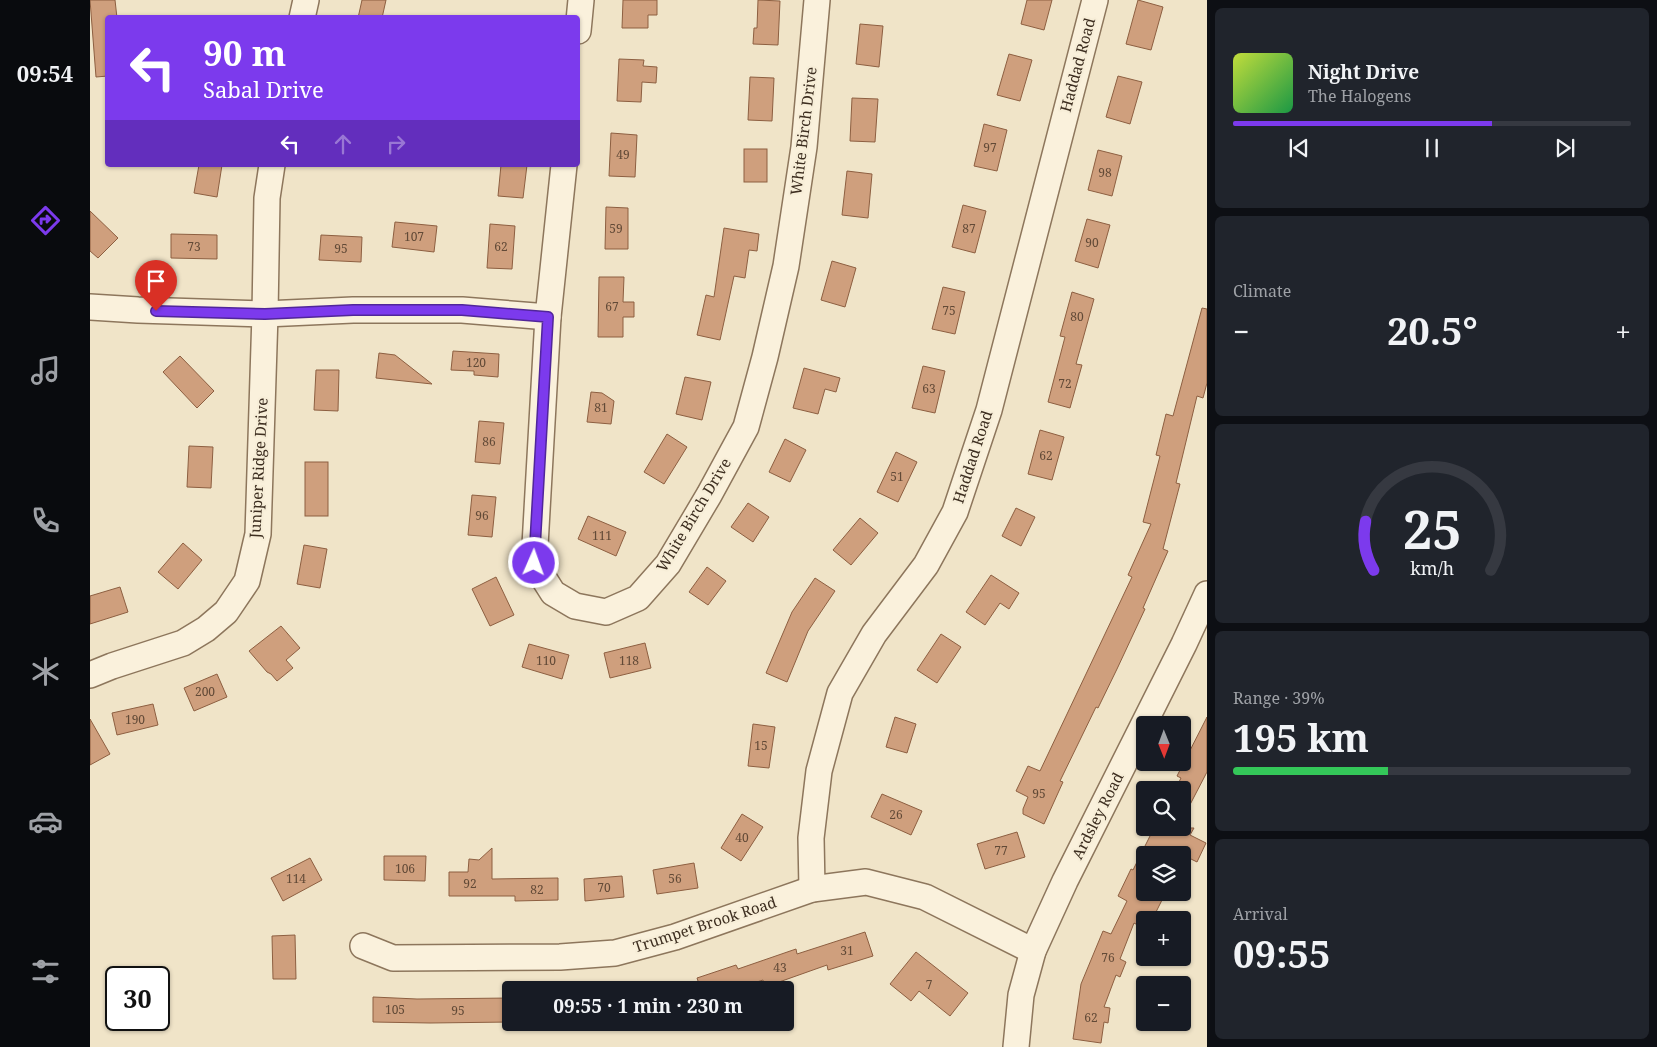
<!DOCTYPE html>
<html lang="en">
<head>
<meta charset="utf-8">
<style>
  :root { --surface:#171b24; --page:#20242c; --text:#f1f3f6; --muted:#9ea1a6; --line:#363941; --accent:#7c3aed }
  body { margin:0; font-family:"Noto Serif",serif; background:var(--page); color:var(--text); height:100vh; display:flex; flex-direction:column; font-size:19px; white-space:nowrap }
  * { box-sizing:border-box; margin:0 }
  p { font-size:16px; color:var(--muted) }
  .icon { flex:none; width:28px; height:28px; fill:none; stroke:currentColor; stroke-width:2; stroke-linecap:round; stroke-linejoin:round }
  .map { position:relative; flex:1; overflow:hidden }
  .drawer { display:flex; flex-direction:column; gap:8px; padding:8px; background:#0d0f14; width:450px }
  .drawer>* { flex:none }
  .guide { position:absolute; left:15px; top:15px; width:475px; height:152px; border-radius:5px; box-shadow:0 1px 4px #0004; background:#7c3aed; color:#fff; overflow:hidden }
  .needle { width:32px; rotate:179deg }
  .buttons { position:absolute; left:1046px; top:716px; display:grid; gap:10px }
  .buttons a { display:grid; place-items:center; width:55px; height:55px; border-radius:5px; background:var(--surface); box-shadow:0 1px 4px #0004; font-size:25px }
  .speed { position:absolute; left:15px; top:966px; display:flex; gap:10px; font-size:25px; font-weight:700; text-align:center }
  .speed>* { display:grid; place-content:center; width:65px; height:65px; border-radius:50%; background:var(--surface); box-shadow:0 1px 4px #0004; line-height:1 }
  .speed .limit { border:2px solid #111; border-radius:8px; background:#fff; color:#111 }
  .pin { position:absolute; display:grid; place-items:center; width:42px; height:42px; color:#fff; margin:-51px -21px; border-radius:50% 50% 50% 0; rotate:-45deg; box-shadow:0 0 5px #0007 }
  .pin .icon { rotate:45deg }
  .me { position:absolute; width:55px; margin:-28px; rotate:2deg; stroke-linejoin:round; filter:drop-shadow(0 0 4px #0008) }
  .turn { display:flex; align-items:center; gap:18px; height:105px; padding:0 15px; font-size:22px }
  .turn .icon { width:65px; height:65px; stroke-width:2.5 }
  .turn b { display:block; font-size:35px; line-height:42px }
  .lanes { display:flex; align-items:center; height:48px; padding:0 15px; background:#0003; justify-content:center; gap:25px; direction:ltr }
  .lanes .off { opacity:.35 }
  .big { font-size:38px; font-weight:700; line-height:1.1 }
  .drawer .tile { flex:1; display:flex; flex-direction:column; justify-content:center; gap:8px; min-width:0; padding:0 18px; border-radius:8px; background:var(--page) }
  .drawer .dial { align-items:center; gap:0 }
  .dial svg { height:130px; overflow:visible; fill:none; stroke:var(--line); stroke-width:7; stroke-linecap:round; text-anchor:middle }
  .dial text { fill:var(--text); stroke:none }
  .song { display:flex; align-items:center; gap:15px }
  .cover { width:60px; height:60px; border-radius:8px; background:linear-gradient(135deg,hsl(70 70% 55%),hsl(140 70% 35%)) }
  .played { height:5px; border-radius:2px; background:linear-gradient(90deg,var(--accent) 65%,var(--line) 65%) }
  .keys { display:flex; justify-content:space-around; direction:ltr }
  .heat { display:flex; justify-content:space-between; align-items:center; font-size:28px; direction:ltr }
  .charge { height:8px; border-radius:4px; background:linear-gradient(90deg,#34c759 39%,var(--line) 0) }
  .trip { position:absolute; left:412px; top:981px; width:292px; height:50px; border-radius:5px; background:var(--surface); box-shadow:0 1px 4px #0004; font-weight:700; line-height:50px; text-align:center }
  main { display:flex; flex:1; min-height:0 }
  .dock { display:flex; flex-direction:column; width:90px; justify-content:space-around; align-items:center; background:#090b0e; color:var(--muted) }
  .dock .icon { width:35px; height:35px }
  .dock .active { color:var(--accent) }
  .dock b { font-size:22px; color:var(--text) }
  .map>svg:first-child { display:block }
</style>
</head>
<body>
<main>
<nav class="dock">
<b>09:54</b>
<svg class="icon active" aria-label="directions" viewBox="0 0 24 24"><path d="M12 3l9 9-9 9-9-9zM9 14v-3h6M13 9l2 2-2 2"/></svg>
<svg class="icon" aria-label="music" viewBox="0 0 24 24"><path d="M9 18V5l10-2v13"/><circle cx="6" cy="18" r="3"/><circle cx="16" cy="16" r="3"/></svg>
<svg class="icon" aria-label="phone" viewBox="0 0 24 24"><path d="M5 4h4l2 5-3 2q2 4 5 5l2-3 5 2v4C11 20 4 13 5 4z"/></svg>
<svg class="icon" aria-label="climate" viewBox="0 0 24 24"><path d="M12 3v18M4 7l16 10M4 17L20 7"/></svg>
<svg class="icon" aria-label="car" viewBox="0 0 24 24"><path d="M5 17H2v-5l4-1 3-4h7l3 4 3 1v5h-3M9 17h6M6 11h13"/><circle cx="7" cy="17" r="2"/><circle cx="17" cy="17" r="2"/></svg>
<svg class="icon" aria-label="filters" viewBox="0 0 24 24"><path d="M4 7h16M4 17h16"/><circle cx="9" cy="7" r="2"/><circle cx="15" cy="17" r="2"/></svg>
</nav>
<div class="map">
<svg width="1117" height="1047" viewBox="0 0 1117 1047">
  <rect width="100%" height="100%" fill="#f0e4c8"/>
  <g fill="#cf9f7d" stroke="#8d5f41">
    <path d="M0,0H25L27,18H18V76L6,77Z"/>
    <path d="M272,0H296L292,18H268Z"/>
    <path d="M533,0H567V15H558V28H532Z"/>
    <path d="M668,0L690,1L688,45L663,44L664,28H667Z"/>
    <path d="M937,0H962L954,30L931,24Z"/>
    <path d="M1048,0L1073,7L1061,50L1036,44Z"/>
    <path d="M770,24L793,26L789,67L766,64Z"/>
    <path d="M919,54L942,60L930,101L907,95Z"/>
    <path d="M529,59L554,60L553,66L567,67L566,83L552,82L551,102L527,101Z"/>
    <path d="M1028,76L1052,82L1040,124L1016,117Z"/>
    <path d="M660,77L684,78L682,121L658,120Z"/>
    <path d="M762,98L788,99L785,142L760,141Z"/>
    <path d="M894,124L917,130L907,171L884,166Z"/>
    <path d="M521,133L547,135L545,177L519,176Z"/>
    <rect x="654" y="149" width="23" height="33"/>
    <path d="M1008,150L1032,156L1022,196L998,190Z"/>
    <path d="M109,165H132L127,197L104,193Z"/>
    <path d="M411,165H437L433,198L408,196Z"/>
    <path d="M757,171L782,174L778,218L752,215Z"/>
    <path d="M873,205L896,211L885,253L862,247Z"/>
    <path d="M516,207L538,208V249H515Z"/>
    <path d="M0,211L28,238L8,258L0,251Z"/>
    <path d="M997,219L1020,225L1008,268L985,261Z"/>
    <path d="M305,222L347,226L344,252L302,247Z"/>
    <path d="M400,224L425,226L422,269L397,268Z"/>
    <path d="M634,228L669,234L667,251L659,250L655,278L644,276L630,340L607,335L616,295L624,297Z"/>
    <path d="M81,234L127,235V259L81,258Z"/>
    <path d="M231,235L272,237L271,262L229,260Z"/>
    <path d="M742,261L766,268L755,307L731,300Z"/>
    <path d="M509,277H534L533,302H544V317H533V337H508Z"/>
    <path d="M853,287L875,292L865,334L842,329Z"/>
    <path d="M982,292L1004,299L986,364L992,365L980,408L958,402L975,337L970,336Z"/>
    <path d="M1112,308L1117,309V383L1113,398L1107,396L1086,483L1090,484L1073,549L1078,551L1053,608L1055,609L1027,669L1008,708L1006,707L970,781L973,782L954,824L933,814V809L938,797L926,791L938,766L950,771L1042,577L1038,575L1061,524L1053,522L1070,456L1066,455L1076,414L1083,416Z"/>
    <path d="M363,351L409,354L408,377L384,375V371L361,370Z"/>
    <path d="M289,353L305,355L342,384L286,378Z"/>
    <path d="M90,356L124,391L107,408L73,372Z"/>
    <path d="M833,366L855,371L845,413L822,408Z"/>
    <path d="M714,368L750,378L746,392L735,389L728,414L703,408Z"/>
    <path d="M226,370H249L248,411L224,410Z"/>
    <path d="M595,377L621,382L612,420L586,414Z"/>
    <path d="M501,392L512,393L524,401L521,424L497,422Z"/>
    <path d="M389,421L414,423L410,464L385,462Z"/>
    <path d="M950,430L974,437L962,480L938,474Z"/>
    <path d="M577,434L597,447L574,484L554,472Z"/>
    <path d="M695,439L716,450L700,482L679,472Z"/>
    <path d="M99,446L123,447L121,488L97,487Z"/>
    <path d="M806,452L827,462L808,502L787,492Z"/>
    <rect x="215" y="462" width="23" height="54"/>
    <path d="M382,495L406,497L402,537L378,535Z"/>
    <path d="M658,503L679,517L663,542L641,527Z"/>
    <path d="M926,508L945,517L931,546L912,536Z"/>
    <path d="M498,516L536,532L526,556L488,539Z"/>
    <path d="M770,518L788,533L761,565L743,550Z"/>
    <path d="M93,543L112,560L88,589L68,572Z"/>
    <path d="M214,545L237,549L230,588L207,584Z"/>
    <path d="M617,567L636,581L618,605L599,592Z"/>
    <path d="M901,575L929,593L919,609L910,603L895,625L876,612Z"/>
    <path d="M406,577L424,615L400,626L382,589Z"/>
    <path d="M725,578L745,591L718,631L697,682L676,673L702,612Z"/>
    <path d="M30,587L38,612L0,624V596Z"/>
    <path d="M191,626L210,648L196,660L203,668L187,681L181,674L177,672L159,651Z"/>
    <path d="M851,634L871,647L847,683L827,670Z"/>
    <path d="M555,643L561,668L520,678L514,653Z"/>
    <path d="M439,644L479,655L472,679L432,667Z"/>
    <path d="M127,674L137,697L104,711L94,688Z"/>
    <path d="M63,704L68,725L27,735L22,713Z"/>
    <path d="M805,717L826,724L817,753L796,747Z"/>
    <path d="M1117,717V772L1092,820V790H1085L1091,778L1087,776Z"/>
    <path d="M0,719L20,754L0,765Z"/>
    <path d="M663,724L685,727L679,768L658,766Z"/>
    <path d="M792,794L832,811L821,835L781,817Z"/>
    <path d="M652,814L673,827L651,861L631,848Z"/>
    <path d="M1070,828H1104L1100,835L1116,843L1107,862L1093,855H1055V892H1076L1062,920H1055V929L1044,923L1030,959L1036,962L1030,977L1026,975L1014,1007L1020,1008L1018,1023L1014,1022L1011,1043L983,1039L991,984L1013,931L1021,934L1037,901L1028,896L1041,869L1043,870L1062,832L1067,834Z"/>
    <path d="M927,832L935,857L895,869L887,844Z"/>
    <path d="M402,848V879L468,878V900L425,901V896H359V872H378L379,859L389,860Z"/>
    <path d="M294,856H336L335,881L294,880Z"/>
    <path d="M220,858L232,880L193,901L181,878Z"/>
    <path d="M604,863L608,888L567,894L563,870Z"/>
    <path d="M532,876L534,897L495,901L494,879Z"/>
    <path d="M775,932L783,956L738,970L737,965L675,987L673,980L642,990H611L607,978L646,965L648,969L706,949L707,954Z"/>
    <path d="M205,935L206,979H183L182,936Z"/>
    <path d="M826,952L878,993L860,1016L829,991L821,1001L800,984Z"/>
    <path d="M283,997L327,999L421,998V1022L340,1023L283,1022Z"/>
  </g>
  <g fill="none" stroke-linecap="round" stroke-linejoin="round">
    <defs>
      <g id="minor">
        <path d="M212,18L216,0"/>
        <path d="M488,31L491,0"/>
        <path d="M474,165L458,317L444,563L463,593L485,606L516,612L548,598L578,564L619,495L656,427L675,357L696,266L714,147L727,0"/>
        <path d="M0,307L48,310L175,314L263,310H372L458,317"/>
        <path d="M0,675L22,666L93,643L116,629L136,612L157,581L168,534L175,314L177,198L182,165"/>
        <path d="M722,889L721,838L729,771L750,693L784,634L836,565L865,512L899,410L1005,0"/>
        <path d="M273,946L303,958L470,957L525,953L585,937L722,889L776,882L835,897L943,951"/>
        <path d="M926,1047L931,995L943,951L975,881L1094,644L1117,594"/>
      </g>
    </defs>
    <use href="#minor" stroke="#8d765c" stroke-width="28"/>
    <use href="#minor" stroke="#faf1dc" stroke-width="25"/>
  </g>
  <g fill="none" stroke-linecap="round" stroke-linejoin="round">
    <defs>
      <path id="route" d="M66,311L175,314L263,310H372L458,317L444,563"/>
    </defs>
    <use href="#route" stroke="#51269a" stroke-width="12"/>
    <use href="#route" stroke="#7c3aed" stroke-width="9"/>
  </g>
  <g text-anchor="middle" stroke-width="4.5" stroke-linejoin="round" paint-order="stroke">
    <g font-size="12" fill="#624a37">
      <text x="900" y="152">97</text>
      <text x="533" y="159">49</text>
      <text x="1015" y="177">98</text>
      <text x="526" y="233">59</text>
      <text x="879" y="233">87</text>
      <text x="324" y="241">107</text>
      <text x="1002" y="247">90</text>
      <text x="104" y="251">73</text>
      <text x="411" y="251">62</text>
      <text x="251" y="253">95</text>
      <text x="522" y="311">67</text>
      <text x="859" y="315">75</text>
      <text x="987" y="321">80</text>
      <text x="386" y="367">120</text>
      <text x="975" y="388">72</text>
      <text x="839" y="393">63</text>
      <text x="511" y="412">81</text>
      <text x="399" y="446">86</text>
      <text x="956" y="460">62</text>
      <text x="807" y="481">51</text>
      <text x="392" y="520">96</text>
      <text x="512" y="540">111</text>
      <text x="456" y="665">110</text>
      <text x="539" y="665">118</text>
      <text x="115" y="696">200</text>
      <text x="45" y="724">190</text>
      <text x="671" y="750">15</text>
      <text x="949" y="798">95</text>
      <text x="806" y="819">26</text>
      <text x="652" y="842">40</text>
      <text x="911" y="855">77</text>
      <text x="315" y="873">106</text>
      <text x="206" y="883">114</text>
      <text x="585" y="883">56</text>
      <text x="380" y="888">92</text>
      <text x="514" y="892">70</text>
      <text x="447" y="894">82</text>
      <text x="757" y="955">31</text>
      <text x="1018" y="962">76</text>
      <text x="690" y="972">43</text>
      <text x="839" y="989">7</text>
      <text x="305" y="1014">105</text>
      <text x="368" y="1015">95</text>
      <text x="1001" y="1022">62</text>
    </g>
    <g font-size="15" fill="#3d2e20" stroke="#f7eed8">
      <text transform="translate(988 65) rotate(-75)" y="5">Haddad Road</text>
      <text transform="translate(714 131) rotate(-83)" y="5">White Birch Drive</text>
      <text transform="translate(883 457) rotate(-72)" y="5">Haddad Road</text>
      <text transform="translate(169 468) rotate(-87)" y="5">Juniper Ridge Drive</text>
      <text transform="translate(604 515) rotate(-59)" y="5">White Birch Drive</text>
      <text transform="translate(1008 816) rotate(-63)" y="5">Ardsley Road</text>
      <text transform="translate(615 925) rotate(-18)" y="5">Trumpet Brook Road</text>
    </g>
  </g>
</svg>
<div class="buttons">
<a><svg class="needle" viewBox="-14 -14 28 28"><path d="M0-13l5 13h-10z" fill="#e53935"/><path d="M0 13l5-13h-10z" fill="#9ea1a6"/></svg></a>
<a><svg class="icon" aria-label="search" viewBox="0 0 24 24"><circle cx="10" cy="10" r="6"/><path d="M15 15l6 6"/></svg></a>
<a><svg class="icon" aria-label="layers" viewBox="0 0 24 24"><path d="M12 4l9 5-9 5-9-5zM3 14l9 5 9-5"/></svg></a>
<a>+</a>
<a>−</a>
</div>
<div class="speed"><div class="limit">30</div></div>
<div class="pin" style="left:66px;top:311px;background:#d93025"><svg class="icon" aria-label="arrive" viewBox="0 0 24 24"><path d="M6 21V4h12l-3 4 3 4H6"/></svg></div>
<svg class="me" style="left:444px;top:563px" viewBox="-20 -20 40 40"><circle r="17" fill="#7c3aed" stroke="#fff" stroke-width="3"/><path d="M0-11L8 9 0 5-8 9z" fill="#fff"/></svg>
<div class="trip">09:55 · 1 min · 230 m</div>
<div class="guide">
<div class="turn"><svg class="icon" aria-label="left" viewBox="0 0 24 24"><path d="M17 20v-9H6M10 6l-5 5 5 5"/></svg><div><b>90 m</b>Sabal Drive</div></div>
<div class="lanes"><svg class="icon" aria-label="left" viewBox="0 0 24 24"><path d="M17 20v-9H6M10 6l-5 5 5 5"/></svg><svg class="icon off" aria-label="ahead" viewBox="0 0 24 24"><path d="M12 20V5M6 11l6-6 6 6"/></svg><svg class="icon off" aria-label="right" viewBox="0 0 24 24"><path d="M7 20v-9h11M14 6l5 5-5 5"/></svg></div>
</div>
</div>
<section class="drawer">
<div class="tile">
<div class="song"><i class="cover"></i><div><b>Night Drive</b><p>The Halogens</p></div></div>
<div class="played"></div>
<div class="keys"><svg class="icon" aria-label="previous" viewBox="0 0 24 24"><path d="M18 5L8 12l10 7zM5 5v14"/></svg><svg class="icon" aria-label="pause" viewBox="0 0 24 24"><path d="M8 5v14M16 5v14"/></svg><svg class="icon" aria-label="next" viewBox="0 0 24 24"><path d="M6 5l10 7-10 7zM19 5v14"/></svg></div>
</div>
<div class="tile"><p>Climate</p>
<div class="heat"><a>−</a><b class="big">20.5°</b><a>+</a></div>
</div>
<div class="tile dial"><svg viewBox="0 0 100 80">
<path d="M14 69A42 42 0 1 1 86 69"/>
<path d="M14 69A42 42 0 0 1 9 39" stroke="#7c3aed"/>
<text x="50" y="56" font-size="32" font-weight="700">25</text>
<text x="50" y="72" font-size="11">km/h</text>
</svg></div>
<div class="tile"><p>Range · 39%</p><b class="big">195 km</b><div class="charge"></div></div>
<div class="tile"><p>Arrival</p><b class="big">09:55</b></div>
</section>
</main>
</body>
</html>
